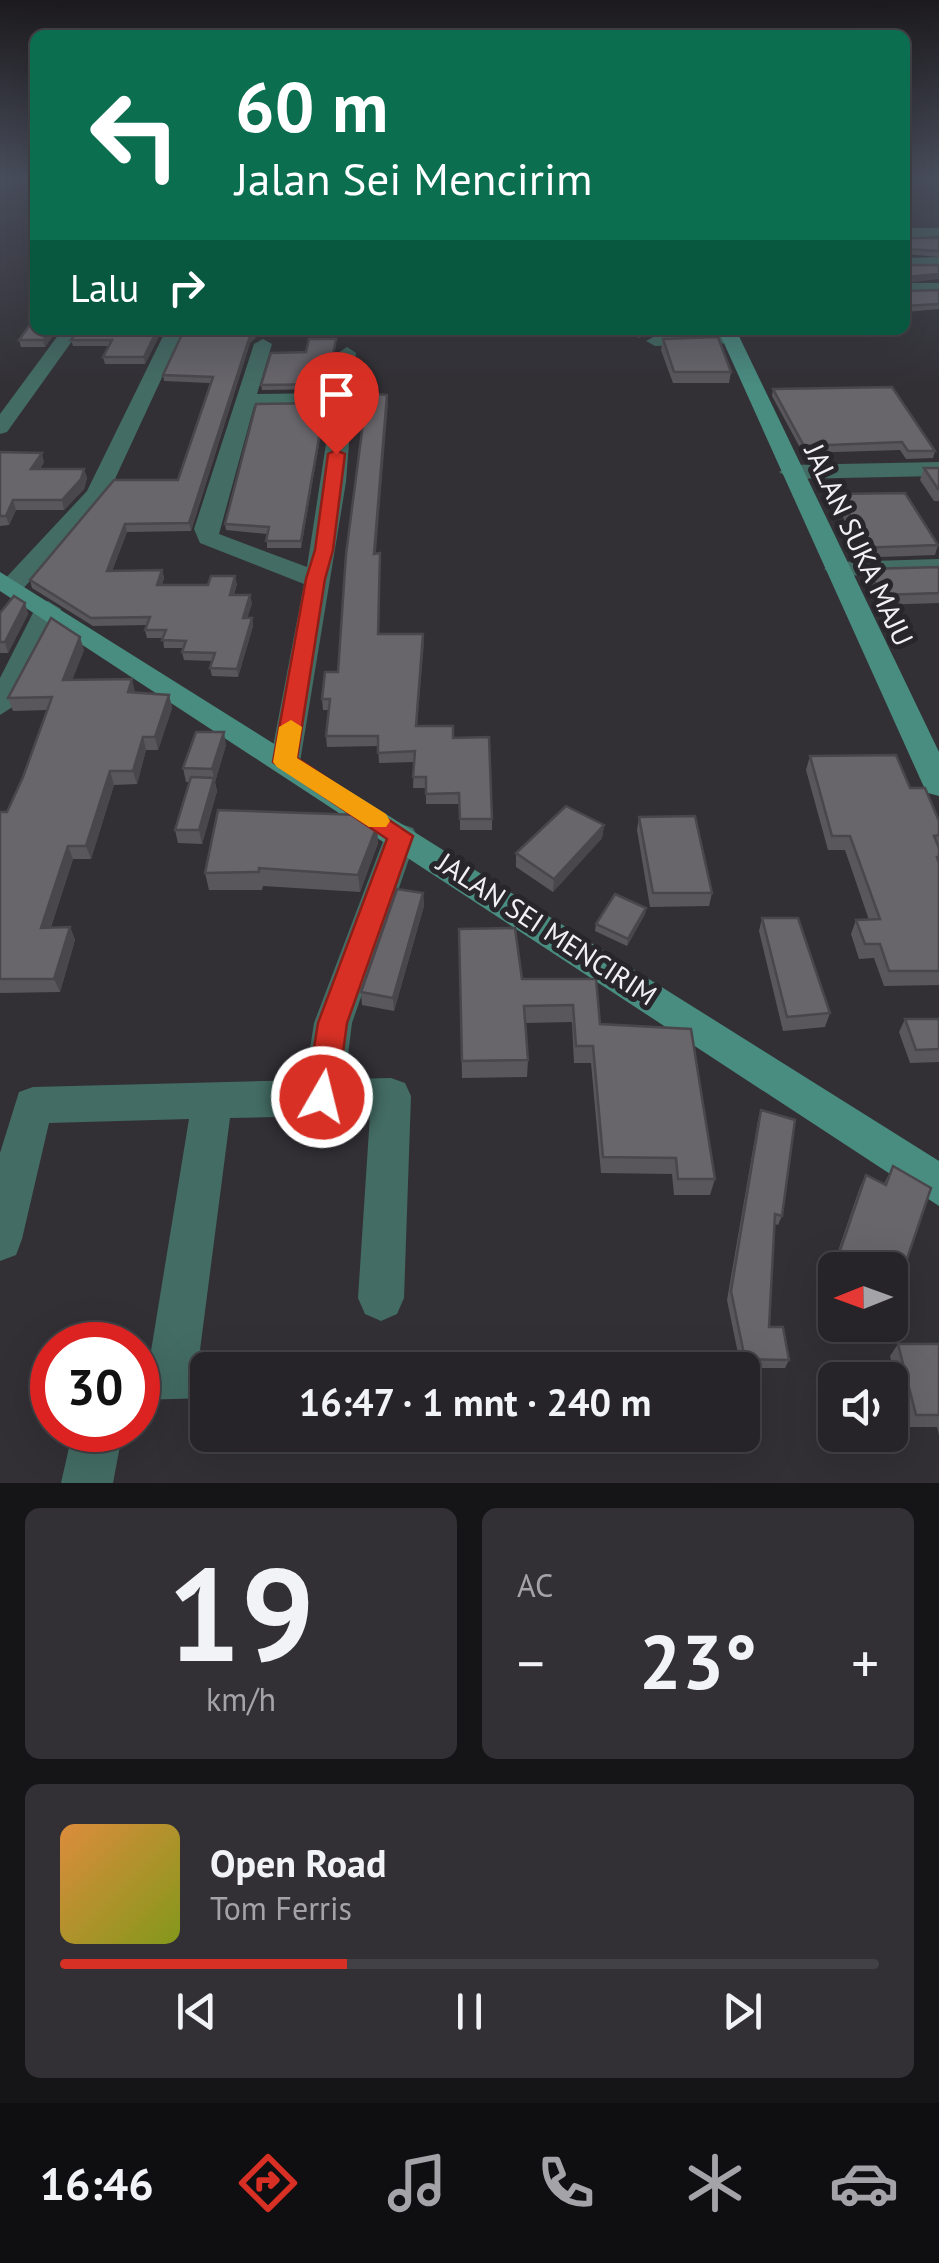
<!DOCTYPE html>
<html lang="id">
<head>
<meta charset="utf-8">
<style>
  :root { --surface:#262428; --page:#323034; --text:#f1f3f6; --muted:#a4a4a8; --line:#424145; --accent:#d93025 }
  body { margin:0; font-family:"PT Sans",sans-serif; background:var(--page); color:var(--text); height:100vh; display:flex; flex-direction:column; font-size:38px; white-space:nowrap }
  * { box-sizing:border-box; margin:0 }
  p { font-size:32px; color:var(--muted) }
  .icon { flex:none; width:55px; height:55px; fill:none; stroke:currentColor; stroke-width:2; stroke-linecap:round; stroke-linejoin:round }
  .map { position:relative; height:1483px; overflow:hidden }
  .drawer { display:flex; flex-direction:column; gap:25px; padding:25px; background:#151416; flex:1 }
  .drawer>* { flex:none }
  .guide { position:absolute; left:30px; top:30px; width:880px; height:305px; border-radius:15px; box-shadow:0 10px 40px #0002,0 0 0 2px var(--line); background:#0b6e4f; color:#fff; overflow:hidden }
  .needle { width:65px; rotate:269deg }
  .tools { position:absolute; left:818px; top:1252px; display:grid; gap:20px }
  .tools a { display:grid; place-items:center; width:90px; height:90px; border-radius:15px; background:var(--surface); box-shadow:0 10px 40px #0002,0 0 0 2px var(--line); font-size:50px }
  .speed { position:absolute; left:30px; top:1322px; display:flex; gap:20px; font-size:50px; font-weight:700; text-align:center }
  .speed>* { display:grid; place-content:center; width:130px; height:130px; border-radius:50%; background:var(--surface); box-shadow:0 10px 40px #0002,0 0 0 2px var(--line); line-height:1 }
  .speed .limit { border:15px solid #d22; background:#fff; color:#111 }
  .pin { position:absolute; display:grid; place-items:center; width:85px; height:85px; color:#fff; margin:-102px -42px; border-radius:50% 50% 50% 0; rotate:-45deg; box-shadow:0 0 10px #0007 }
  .pin .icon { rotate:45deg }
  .me { position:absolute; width:110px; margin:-55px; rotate:8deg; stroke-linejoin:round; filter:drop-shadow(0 0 8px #0008) }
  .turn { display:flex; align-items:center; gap:35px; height:210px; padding:0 40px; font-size:45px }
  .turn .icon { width:130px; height:130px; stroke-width:2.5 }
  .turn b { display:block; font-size:70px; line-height:85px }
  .then { display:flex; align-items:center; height:95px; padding:0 40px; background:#0003; gap:20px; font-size:38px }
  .big { font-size:75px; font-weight:700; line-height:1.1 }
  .drawer .card { flex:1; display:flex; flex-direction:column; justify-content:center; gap:15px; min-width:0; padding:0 35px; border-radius:15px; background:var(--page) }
  .drawer .dial { align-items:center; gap:0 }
  .dial b { font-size:130px; line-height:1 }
  .song { display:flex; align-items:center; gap:30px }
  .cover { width:120px; height:120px; border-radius:15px; background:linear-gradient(135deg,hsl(30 70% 55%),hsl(70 70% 35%)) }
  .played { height:10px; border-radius:5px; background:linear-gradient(90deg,var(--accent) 35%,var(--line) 35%) }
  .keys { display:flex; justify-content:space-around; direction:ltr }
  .heat { display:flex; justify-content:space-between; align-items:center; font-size:55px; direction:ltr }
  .drawer .tiles { flex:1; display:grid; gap:25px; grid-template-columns:1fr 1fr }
  .card:last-child { grid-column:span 2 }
  .trip { position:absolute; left:190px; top:1352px; width:570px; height:100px; border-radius:15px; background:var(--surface); box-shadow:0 10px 40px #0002,0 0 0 2px var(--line); font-weight:700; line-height:100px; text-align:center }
  .tabs { display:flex; height:160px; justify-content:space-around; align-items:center; background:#0f0e10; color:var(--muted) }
  .tabs .icon { width:70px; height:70px }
  .tabs .current { color:var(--accent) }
  .tabs b { font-size:45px; color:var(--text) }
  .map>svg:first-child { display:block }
</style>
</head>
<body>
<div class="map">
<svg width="939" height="1483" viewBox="0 0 939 1483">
  <rect width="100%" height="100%" fill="#323035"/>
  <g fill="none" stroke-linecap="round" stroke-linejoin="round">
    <g fill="#436c64" fill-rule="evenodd">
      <path d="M905,228H939V236L905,238Z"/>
      <path d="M939,257V267L905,268V258Z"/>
      <rect x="905" y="283" width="34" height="10"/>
      <path d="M62,330H80L7,432L0,434V414Z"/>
      <path d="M166,330H184L108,494L20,592H2V582L87,491Z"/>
      <path d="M731,334L740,339L737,343L655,346L646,341L655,336Z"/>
      <path d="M263,339L272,344L257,394L333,393L338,353L347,347L356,353L346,482L300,762L296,769H274L270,762L304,584L200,543L194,529L254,344ZM332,405L307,567L219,534L254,406Z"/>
      <path d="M939,462V476L790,479L779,472L790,465Z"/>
      <path d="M939,559V573L836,576L824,569L836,562Z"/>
      <path d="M48,601L61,609L14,706L0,715V678L35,609Z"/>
      <path d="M401,824L413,828L417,836L352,1023L345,1079L391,1078L405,1083L411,1096L404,1298L397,1314L381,1321L365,1314L358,1298L370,1115L230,1118L200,1350L225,1357L231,1370H208V1398L138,1400V1352L151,1351L189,1119L49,1123L22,1239L16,1255L0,1261V1153L19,1092L33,1087L305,1080L314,1023L385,836L389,828Z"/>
      <path d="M73,1430H123L113,1483H61Z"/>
    </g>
    <g fill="#498c80" fill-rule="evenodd">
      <path d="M718,330H736L939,752V796L928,793L923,785Z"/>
      <path d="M0,572L939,1161V1206L0,591Z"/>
    </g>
  </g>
  <g fill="#59575c">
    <path d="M905,238H939V257L905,254Z"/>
    <path d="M905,285L907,291L939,290V309L905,312Z"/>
    <path d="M57,330L45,347H21L19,340Z"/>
    <path d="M78,330H162L145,364H105L103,357L109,346H73L71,340Z"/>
    <path d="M184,330H257L258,335L250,343L191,531L127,532L112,571L162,570L164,578L162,585L237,584L234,595L252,603L247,618H252L253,626L238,677L212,676L210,668L212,661L184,660L182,652L183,648H164L163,638H147L145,630L147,625L93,626L32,588L30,580L178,480L210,383L164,381L163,375Z"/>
    <path d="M636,330H710L655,332L638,338Z"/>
    <path d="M336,339L329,389L262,390L261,385L306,352Z"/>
    <path d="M663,339L731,372L729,383H673L661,350Z"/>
    <path d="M773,389L935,451L933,458L906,459L900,450L803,453L772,396Z"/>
    <path d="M387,395L375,554L380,563L379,634H423L417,726L453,738L492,819V830H460V804H426V788H413L414,762L379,763L378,746L327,747L326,736L329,710H323L322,699L338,672Z"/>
    <path d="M325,409L301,548H267V534L226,530L225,524Z"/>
    <path d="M0,452L44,462L40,469H84L87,478L84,489L64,510H16L9,525L0,526Z"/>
    <path d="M924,468H939V501H934L920,480Z"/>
    <path d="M838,494L938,545L935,555L853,558L850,552L853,542H856L836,504Z"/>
    <path d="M939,567V603L879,605L865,579L867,569Z"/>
    <path d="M25,603L28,614L8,653H0V613Z"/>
    <path d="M84,650L72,680L135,692L169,695L172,708L158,750H146L137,784L114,785L91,859H73L51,927H70L75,940L60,992L0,993V812H7L23,777L48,710L13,711L8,698Z"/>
    <path d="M226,745L215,782L217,791L202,844L178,843L175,830L190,782H186L183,768Z"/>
    <path d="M810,756L910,788L939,821V985L884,986L874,958L859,959L851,934L856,920H869L845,850H828L806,770Z"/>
    <path d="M639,817L712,893L709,906L650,907L637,830Z"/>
    <path d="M604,825L602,838L553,892L516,867V853Z"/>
    <path d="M377,826L378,843L360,892L263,886L262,890H209L205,873Z"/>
    <path d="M423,893L424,906L394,1011L362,1005L361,992Z"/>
    <path d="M646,908L645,914L627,946L595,931L596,924Z"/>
    <path d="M762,918L830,1013L825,1027L783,1031L759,931Z"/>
    <path d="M459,929L522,979H596L600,1024L715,1179L710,1195H674L672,1174L601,1173L591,1063H574L572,1022L525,1023L528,1060L527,1077L462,1078Z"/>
    <path d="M905,1019H939V1062L910,1063L899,1032Z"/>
    <path d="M761,1110L782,1216L778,1225L775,1224L769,1327L789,1360L785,1368H741L727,1300L758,1120Z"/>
    <path d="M893,1166L931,1188L890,1308V1270H835V1291L826,1286L860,1187L866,1175L884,1184Z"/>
    <path d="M898,1344H939V1435L937,1427H907L890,1356Z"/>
  </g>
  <g fill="#49474b">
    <path d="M939,274V279L905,283V277Z"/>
    <path d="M51,330H57L45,347L43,340Z"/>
    <path d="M157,330H162L145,364L144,357Z"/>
    <path d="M256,330H257L258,335L250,343L191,531L189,523L250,336Z"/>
    <path d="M644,330H655V332L638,338L639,332Z"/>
    <path d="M387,395L388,404L375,564L374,554Z"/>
    <path d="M325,403V409L301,548V541Z"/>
    <path d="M42,453L44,462L34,478L31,469Z"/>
    <path d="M84,469L87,478L84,489L64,510L62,500Z"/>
    <path d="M13,500L16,510L9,525L6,516Z"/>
    <path d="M125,524L127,532L109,579L107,571Z"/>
    <path d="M162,570L164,578L159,593L157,585Z"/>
    <path d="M235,576L237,584L231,603L230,595Z"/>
    <path d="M250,595L252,603L245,626L243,618Z"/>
    <path d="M25,603L28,614L8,653L5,642Z"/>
    <path d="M252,618L253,626L238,677L237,669Z"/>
    <path d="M423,634L424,644L416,736V726Z"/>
    <path d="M80,637L84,650L67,693L63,680Z"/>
    <path d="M132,679L135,692H128Z"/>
    <path d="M169,695L172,708L158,750L155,737Z"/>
    <path d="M224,732L226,745L215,782L212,769Z"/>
    <path d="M143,737L146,750L137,784L133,771Z"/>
    <path d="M110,771L114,785L91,859L86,846Z"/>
    <path d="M214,778L217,791L202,844L199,830Z"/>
    <path d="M604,825L602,838L553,892L554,879Z"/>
    <path d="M377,826L378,843L360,892L358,875Z"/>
    <path d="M68,846L73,859L46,941L41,928Z"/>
    <path d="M423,893L424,906L394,1011L393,998Z"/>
    <path d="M646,908L645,914L627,946L628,939Z"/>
    <path d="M70,927L75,940L60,992L54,979Z"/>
  </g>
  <g fill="#68656b" stroke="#49474b" stroke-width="2.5">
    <path d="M905,238H939V251L906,249L905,257Z"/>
    <path d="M905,265H939V274L905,277Z"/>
    <path d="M905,285L907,291L939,290V304L905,306Z"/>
    <path d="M35,318V330H51L43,340H19Z"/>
    <path d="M78,330H157L144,357H103L112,340H71Z"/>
    <path d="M184,330H256L250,336L189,523L125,524L107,571L162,570L157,585H208L211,576H235L230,595H250L243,618H252L237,669L210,668L215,653L182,652L186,641L162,640L166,630H145L150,617L91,618L30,580L114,480H178L213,377L163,375Z"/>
    <path d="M718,337L731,372H674L663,339Z"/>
    <path d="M309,339H336L328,384L261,385L271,353L306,352Z"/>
    <path d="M892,387L935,451H908L902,442L804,446L773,389Z"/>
    <path d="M367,393L387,395L374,554L380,553L378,634H423L416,726H453V738L489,737L492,819H460L459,793L426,794V777H413L415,751L378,753V736H326L330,699H322L325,672H338L346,554Z"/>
    <path d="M325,403L301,541H266L269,527L225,524L256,404Z"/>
    <path d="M0,452L42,453L31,469H84L81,479L62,500H13L6,516H0Z"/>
    <path d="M924,468H939V489H938Z"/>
    <path d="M905,493L938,545L856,548L853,542H865L838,494Z"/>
    <path d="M939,567V593L882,595L867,569Z"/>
    <path d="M14,596L25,603L5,642H0V613Z"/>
    <path d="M51,618L80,637L63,680L132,679L128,692L169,695L155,737H143L133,771H110L86,846H68L41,928L70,927L54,979H0V812H7L23,777L52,697L8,698Z"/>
    <path d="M196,732H224L212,769L183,768Z"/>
    <path d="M896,755L910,788H925L939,821V835L934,836L939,848V857H937L939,863V971H889L880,944H865L856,920L880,919L850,836H832L810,756Z"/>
    <path d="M191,777L214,778L199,830H175Z"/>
    <path d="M566,806L604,825L554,879L516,853Z"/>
    <path d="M218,810L360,815L377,826L358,875L259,868V872L205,873Z"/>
    <path d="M695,816L712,893H653L639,817Z"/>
    <path d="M397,889L423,893L393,998L361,992Z"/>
    <path d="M615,894L646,908L628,939L596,924Z"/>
    <path d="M762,918H798L830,1013L787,1017Z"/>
    <path d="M515,928L522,979H596L600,1024L691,1029L715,1179H678L676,1158L603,1157L593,1046H576L573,1005L524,1006L528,1060L462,1061L459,929Z"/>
    <path d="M905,1019H939V1049L916,1050Z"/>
    <path d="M761,1110L795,1120L782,1216L775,1214L769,1327H783L789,1360L745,1359L731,1291Z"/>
    <path d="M893,1166L931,1188L891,1306L890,1270H835V1276L832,1274L866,1175L886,1185Z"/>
    <path d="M898,1344H939V1415H916Z"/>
  </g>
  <linearGradient id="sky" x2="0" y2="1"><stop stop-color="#1c1a1d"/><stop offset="0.46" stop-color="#494e5c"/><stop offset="1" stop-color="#494e5c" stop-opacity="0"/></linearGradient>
  <rect width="939" height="387" fill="url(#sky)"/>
  <path fill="#d93025" stroke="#8d1f18" stroke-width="2.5" d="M336,450L345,454L333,550L325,579L297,758L413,836L347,1023L337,1097L333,1107L322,1111L311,1107L306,1097L318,1023L387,839L273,762L306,579L315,550L328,454Z"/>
  <path fill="#f59e0b" d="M291,720L302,727L297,758L386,814L390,821L386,827H369L277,767L273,762L279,727Z"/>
  <g text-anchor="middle" stroke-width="10" stroke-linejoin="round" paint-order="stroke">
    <g font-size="28" fill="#f2f0f4" stroke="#28262b">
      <text transform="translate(859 545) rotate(65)" y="10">JALAN SUKA MAJU</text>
      <text transform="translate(547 929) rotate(33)" y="10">JALAN SEI MENCIRIM</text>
    </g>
  </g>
</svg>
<div class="tools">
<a><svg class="needle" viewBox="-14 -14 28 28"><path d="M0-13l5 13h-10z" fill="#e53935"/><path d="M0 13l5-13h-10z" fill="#a4a4a8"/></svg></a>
<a><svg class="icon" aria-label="sound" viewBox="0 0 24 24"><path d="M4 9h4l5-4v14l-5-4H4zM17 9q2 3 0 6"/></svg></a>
</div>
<div class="speed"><div class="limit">30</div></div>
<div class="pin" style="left:336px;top:454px;background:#d93025"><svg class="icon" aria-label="arrive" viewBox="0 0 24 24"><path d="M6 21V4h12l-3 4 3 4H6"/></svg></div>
<svg class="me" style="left:322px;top:1097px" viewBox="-20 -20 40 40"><circle r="17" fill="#d93025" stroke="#fff" stroke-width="3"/><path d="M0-11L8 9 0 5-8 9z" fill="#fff"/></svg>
<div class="trip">16:47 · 1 mnt · 240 m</div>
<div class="guide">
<div class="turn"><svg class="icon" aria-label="left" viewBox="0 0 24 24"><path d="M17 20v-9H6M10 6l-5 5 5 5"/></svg><div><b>60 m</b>Jalan Sei Mencirim</div></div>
<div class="then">Lalu<svg class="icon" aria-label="right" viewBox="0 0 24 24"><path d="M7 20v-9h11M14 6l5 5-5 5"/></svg></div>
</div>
</div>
<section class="drawer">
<div class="tiles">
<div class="card dial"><b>19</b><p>km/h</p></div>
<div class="card"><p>AC</p>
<div class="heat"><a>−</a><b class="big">23°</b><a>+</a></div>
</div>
<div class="card">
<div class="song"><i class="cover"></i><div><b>Open Road</b><p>Tom Ferris</p></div></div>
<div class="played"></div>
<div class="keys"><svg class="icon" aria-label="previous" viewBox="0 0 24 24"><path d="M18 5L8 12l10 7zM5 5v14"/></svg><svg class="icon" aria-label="pause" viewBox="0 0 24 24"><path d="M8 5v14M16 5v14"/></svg><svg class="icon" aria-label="next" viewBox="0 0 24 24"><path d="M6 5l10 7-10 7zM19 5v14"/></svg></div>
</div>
</div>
</section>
<nav class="tabs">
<b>16:46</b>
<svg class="icon current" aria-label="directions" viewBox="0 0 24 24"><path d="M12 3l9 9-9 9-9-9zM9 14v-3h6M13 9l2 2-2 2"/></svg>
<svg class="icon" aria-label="music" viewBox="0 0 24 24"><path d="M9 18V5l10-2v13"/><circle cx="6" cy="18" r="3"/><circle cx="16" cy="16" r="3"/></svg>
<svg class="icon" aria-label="phone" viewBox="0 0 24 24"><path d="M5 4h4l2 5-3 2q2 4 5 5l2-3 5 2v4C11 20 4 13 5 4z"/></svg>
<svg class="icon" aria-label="climate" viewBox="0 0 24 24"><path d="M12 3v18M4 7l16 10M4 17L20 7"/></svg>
<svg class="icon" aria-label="car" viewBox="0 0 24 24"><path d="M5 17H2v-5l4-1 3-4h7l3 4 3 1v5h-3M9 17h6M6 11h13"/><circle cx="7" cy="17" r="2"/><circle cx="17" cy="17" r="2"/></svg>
</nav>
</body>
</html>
